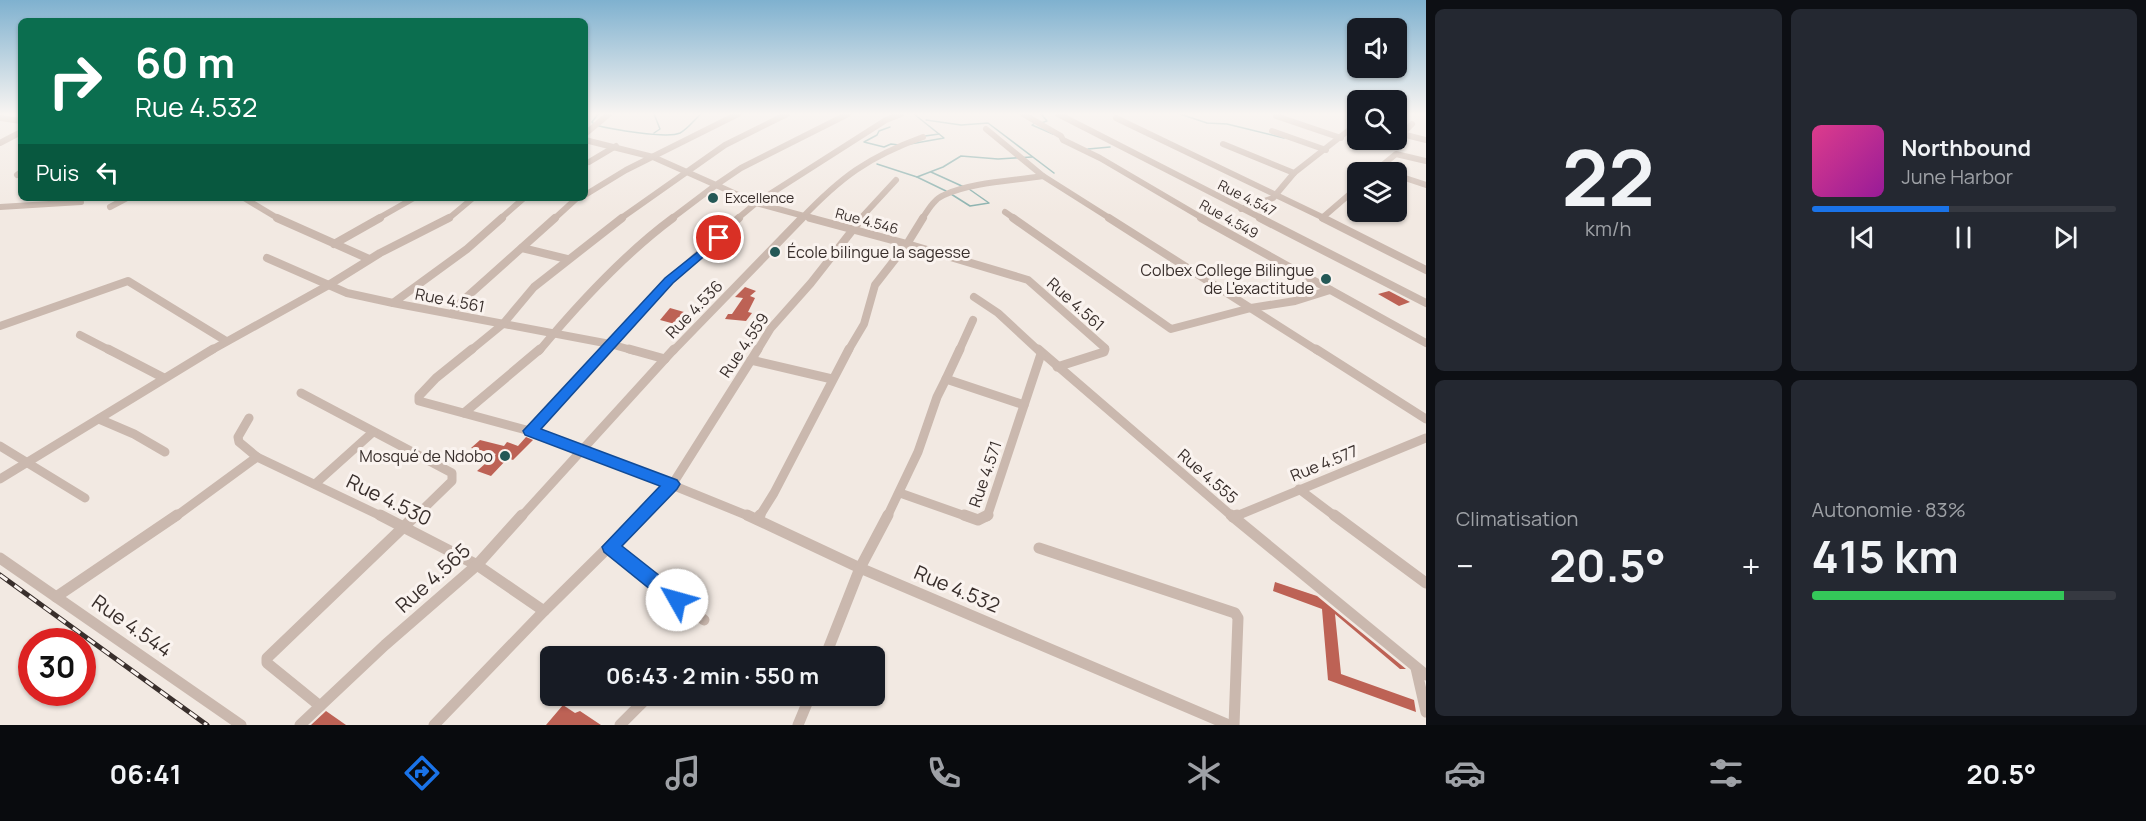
<!DOCTYPE html>
<html lang="fr">
<head>
<meta charset="utf-8">
<style>
  :root { --surface:#171b24; --page:#242831; --text:#f1f3f6; --muted:#9ea1a6; --line:#363941; --accent:#1a73e8 }
  body { margin:0; font-family:Manrope,sans-serif; background:var(--page); color:var(--text); height:100vh; display:flex; flex-direction:column; font-size:22px; white-space:nowrap }
  * { box-sizing:border-box; margin:0 }
  p { font-size:20px; color:var(--muted) }
  .icon { flex:none; width:33px; height:33px; fill:none; stroke:currentColor; stroke-width:2; stroke-linecap:round; stroke-linejoin:round }
  .map { position:relative; flex:1; overflow:hidden }
  .side { display:flex; flex-direction:column; gap:9px; padding:9px; background:#0d0f14; width:720px }
  .side>* { flex:none }
  .guide { position:absolute; left:18px; top:18px; width:570px; height:183px; border-radius:9px; box-shadow:0 2px 4px #0004; background:#0b6e4f; color:#fff; overflow:hidden }
  .fabs { position:absolute; left:1347px; top:18px; display:grid; gap:12px }
  .fabs a { display:grid; place-items:center; width:60px; height:60px; border-radius:9px; background:var(--surface); box-shadow:0 2px 4px #0004; font-size:30px }
  .speed { position:absolute; left:18px; top:628px; display:flex; gap:12px; font-size:30px; font-weight:700; text-align:center }
  .speed>* { display:grid; place-content:center; width:78px; height:78px; border-radius:50%; background:var(--surface); box-shadow:0 2px 4px #0004; line-height:1 }
  .speed .limit { border:9px solid #d22; background:#fff; color:#111 }
  .pin { position:absolute; display:grid; place-items:center; width:51px; height:51px; color:#fff; margin:-26px; border:3px solid #fff; border-radius:50%; box-shadow:0 2px 6px #0007 }
  .me { position:absolute; width:66px; margin:-33px; rotate:308deg; stroke-linejoin:round; filter:drop-shadow(0 0 4px #0008) }
  .turn { display:flex; align-items:center; gap:21px; height:126px; padding:0 18px; font-size:27px }
  .turn .icon { width:78px; height:78px; stroke-width:2.5 }
  .turn b { display:block; font-size:42px; line-height:51px }
  .then { display:flex; align-items:center; height:57px; padding:0 18px; background:#0003; gap:12px; font-size:22px }
  .big { font-size:45px; font-weight:700; line-height:1.1 }
  .side .tile { flex:1; display:flex; flex-direction:column; justify-content:center; gap:9px; min-width:0; padding:0 21px; border-radius:9px; background:var(--page) }
  .side .dial { align-items:center; gap:0 }
  .dial b { font-size:78px; line-height:1 }
  .song { display:flex; align-items:center; gap:18px }
  .cover { width:72px; height:72px; border-radius:9px; background:linear-gradient(135deg,hsl(330 70% 55%),hsl(300 70% 35%)) }
  .played { height:6px; border-radius:3px; background:linear-gradient(90deg,var(--accent) 45%,var(--line) 45%) }
  .keys { display:flex; justify-content:space-around; direction:ltr }
  .heat { display:flex; justify-content:space-between; align-items:center; font-size:33px; direction:ltr }
  .charge { height:9px; border-radius:4px; background:linear-gradient(90deg,#34c759 83%,var(--line) 0) }
  .side .tiles { flex:1; display:grid; gap:9px; grid-template-columns:repeat(2,1fr) }
  .trip { position:absolute; left:540px; top:646px; width:345px; height:60px; border-radius:9px; background:var(--surface); box-shadow:0 2px 4px #0004; font-weight:700; line-height:60px; text-align:center }
  .menu { display:flex; height:96px; justify-content:space-around; align-items:center; background:#090b0e; color:var(--muted) }
  .menu .icon { width:42px; height:42px }
  .menu .active { color:var(--accent) }
  .menu b { font-size:27px; color:var(--text) }
  main { display:flex; flex:1; min-height:0 }
  .map>svg:first-child { display:block }
</style>
</head>
<body>
<main>
<div class="map">
<svg width="1426" height="725" viewBox="0 0 1426 725">
  <rect width="100%" height="100%" fill="#f2e9e2"/>
  <g fill="none" stroke-linecap="round" stroke-linejoin="round">
    <g stroke="#83adaa" stroke-width="1.5">
      <path d="M598,114L592,122L595,125C610,129 667,139 680,133C688,129 694,120 701,114"/>
      <path d="M654,114L660,129L654,133"/>
      <path d="M1041,114L1047,121L1041,123"/>
      <path d="M1180,114L1207,123L1227,124L1284,138"/>
      <path d="M926,120L961,125L988,123L1054,173"/>
      <path d="M1035,123L1032,125L1053,134"/>
      <path d="M890,127L879,131L877,135L864,142L884,147L891,144L899,145"/>
      <path d="M925,136L939,134"/>
      <path d="M910,144L944,138L914,114"/>
      <path d="M1088,149L1110,147"/>
      <path d="M877,164L917,177L946,191"/>
      <path d="M931,172L964,187"/>
      <path d="M917,177L943,167L961,156L998,159L1032,157"/>
      <path d="M951,194L970,206L989,203L969,189"/>
    </g>
  </g>
  <g fill="#bd6255">
    <path d="M745,287L756,291L750,296L755,298L748,312L752,313L746,321L725,319L728,314H732L743,298L735,297Z"/>
    <path d="M1389,291L1410,302L1399,306L1378,294Z"/>
    <path d="M670,308L684,312L675,324L660,320Z"/>
    <path d="M526,437L533,440L513,460L508,458L491,476L477,471L496,454L471,448L480,440L504,446L507,442L518,446Z"/>
    <path d="M1275,582L1317,596L1406,669H1400L1335,614L1341,674L1414,700L1416,712L1328,680L1322,609L1273,591Z"/>
    <path d="M563,705L575,713L580,711L601,725H546Z"/>
    <path d="M326,711L346,725H311Z"/>
  </g>
  <g fill="none" stroke-linecap="round" stroke-linejoin="round">
    <g stroke="#cab8ae" stroke-width="6">
      <path d="M1023,114L1061,136L1063,140L1100,158L1204,219"/>
      <path d="M1058,114L1263,219"/>
      <path d="M1276,116L1341,138"/>
      <path d="M0,118L21,121"/>
      <path d="M1116,118L1326,219"/>
      <path d="M1412,124L1402,134L1426,140"/>
      <path d="M986,129L1043,176L1111,219"/>
      <path d="M1272,131L1326,150"/>
      <path d="M585,134L609,114"/>
      <path d="M585,140L653,157L716,185L671,219"/>
      <path d="M0,143L21,132"/>
      <path d="M1223,144L1294,173"/>
      <path d="M589,162L616,146"/>
      <path d="M1374,172L1396,154L1426,161"/>
      <path d="M17,175L21,172"/>
      <path d="M1396,175L1426,185"/>
      <path d="M585,195L626,170L738,114"/>
      <path d="M244,198L279,219"/>
      <path d="M0,207L81,202"/>
      <path d="M110,207L127,198"/>
      <path d="M1241,209L1273,198L1294,173L1358,123"/>
      <path d="M1005,212L1015,219"/>
      <path d="M1322,218L1358,187"/>
      <path d="M377,219L414,198"/>
      <path d="M448,219L473,198"/>
      <path d="M500,219L524,198"/>
      <path d="M554,219L577,198"/>
      <path d="M620,219L725,145L787,114"/>
      <path d="M737,219L756,203L886,120L901,114"/>
      <path d="M801,219C841,177 868,157 923,137"/>
      <path d="M815,219L756,203L716,185L741,168L848,114"/>
      <path d="M860,219L896,180"/>
      <path d="M922,219C928,210 934,199 944,195C973,182 1012,181 1043,176"/>
    </g>
    <g stroke="#cab8ae" stroke-width="8">
      <path d="M277,218L369,259"/>
      <path d="M502,218L467,249L393,303L610,344L635,351"/>
      <path d="M810,218L907,244L923,218"/>
      <path d="M1013,218L1171,329L1251,308L1295,301L1330,290"/>
      <path d="M1109,218L1318,351"/>
      <path d="M1201,218L1426,343"/>
      <path d="M1260,218L1426,303"/>
      <path d="M1323,218L1426,270"/>
      <path d="M334,244L380,218"/>
      <path d="M522,248L567,259"/>
      <path d="M267,258L347,293L393,303"/>
      <path d="M974,297L998,313L1039,351"/>
      <path d="M452,314L460,303L555,218"/>
      <path d="M0,326L128,281L226,341"/>
      <path d="M80,335L111,351"/>
      <path d="M210,351L327,286L380,253L449,218"/>
      <path d="M470,351L503,324L534,287L622,218"/>
      <path d="M539,351C579,303 623,255 673,218"/>
      <path d="M606,351L669,281L739,218"/>
      <path d="M673,351L802,218"/>
      <path d="M757,351L771,328L811,283L862,218"/>
      <path d="M848,351L864,324L875,285L907,244L1028,280L1105,348L1104,351"/>
      <path d="M959,351L973,320"/>
    </g>
    <g stroke="#cab8ae" stroke-width="9">
      <path d="M108,349L164,378"/>
      <path d="M472,349L436,378L419,396V401L530,431L672,485L640,517"/>
      <path d="M629,349L665,359"/>
      <path d="M960,349L946,379L1024,405"/>
      <path d="M1038,349L1233,517"/>
      <path d="M1316,349L1426,419"/>
      <path d="M751,360L832,379"/>
      <path d="M1057,367L1104,352L1105,349"/>
      <path d="M301,393L452,473V481L415,517"/>
      <path d="M464,413L540,349"/>
      <path d="M249,418L238,437L239,442L257,457L383,517"/>
      <path d="M99,419L134,434L165,452"/>
      <path d="M530,431L607,349"/>
      <path d="M0,446L85,498"/>
      <path d="M0,479L213,349"/>
      <path d="M315,484L373,432"/>
      <path d="M1299,489L1336,517"/>
      <path d="M900,493L968,517"/>
      <path d="M175,517L257,457"/>
      <path d="M521,517L674,349"/>
      <path d="M751,517L672,485L758,349"/>
      <path d="M759,517L774,493L849,349"/>
      <path d="M887,517L918,452L937,397L946,379"/>
      <path d="M987,517L1041,354"/>
      <path d="M1234,517L1426,438"/>
    </g>
    <g stroke="#cab8ae" stroke-width="11">
      <path d="M380,515L477,565L544,611"/>
      <path d="M747,515L860,568L1229,725"/>
      <path d="M964,515L978,520L988,515"/>
      <path d="M1231,515L1426,675"/>
      <path d="M1334,515L1426,583"/>
      <path d="M1233,517L1237,515"/>
      <path d="M757,519L760,515"/>
      <path d="M610,547L704,620"/>
      <path d="M1039,548L1235,613L1238,618L1234,725"/>
      <path d="M0,558L241,725"/>
      <path d="M56,597L177,515"/>
      <path d="M825,657L860,568L888,515"/>
      <path d="M1416,668L1426,712"/>
      <path d="M320,706L267,663V658L416,515"/>
      <path d="M300,725L385,645L477,565L522,515"/>
      <path d="M434,725L544,611L641,515"/>
      <path d="M620,725L649,696"/>
      <path d="M798,725L810,696"/>
    </g>
    <defs>
      <path id="rail" d="M0,575L207,725"/>
    </defs>
    <use href="#rail" stroke="#392f2c" stroke-width="5"/>
    <use href="#rail" stroke="#faf3ef" stroke-width="3" stroke-dasharray="9" stroke-linecap="butt"/>
  </g>
  <linearGradient id="sky" x2="0" y2="1"><stop stop-color="#7fb1cf"/><stop offset="0.53" stop-color="#f9f5f2"/><stop offset="1" stop-color="#f9f5f2" stop-opacity="0"/></linearGradient>
  <rect width="1426" height="215" fill="url(#sky)"/>
  <path fill="#1a73e8" stroke="#114b97" stroke-width="1.5" d="M719,235L723,236V240L673,283L541,429L677,480L680,484L677,489L622,546L684,595L687,600L684,606L677,609L671,606L604,552L602,547L660,486L525,435L523,431L665,278Z"/>
  <g fill="#245856" stroke="#faf3ef" stroke-width="2">
    <circle cx="713" cy="198" r="6"/>
    <circle cx="775" cy="252" r="6"/>
    <circle cx="1326" cy="279" r="6"/>
    <circle cx="505" cy="456" r="6"/>
  </g>
  <g text-anchor="middle" stroke-width="6" stroke-linejoin="round" paint-order="stroke">
    <g font-size="14" fill="#392f2c" stroke="#faf3ef" text-anchor="start">
      <text x="725" y="203">Excellence</text>
    </g>
    <g font-size="14" fill="#392f2c" stroke="#faf3ef">
      <text transform="translate(1247 198) rotate(27)" y="5">Rue 4.547</text>
      <text transform="translate(1229 219) rotate(29)" y="5">Rue 4.549</text>
      <text transform="translate(867 221) rotate(15)" y="5">Rue 4.546</text>
    </g>
    <g font-size="16" fill="#392f2c" stroke="#faf3ef" text-anchor="end">
      <text x="787" y="258" text-anchor="start">École bilingue la sagesse</text>
      <text x="1314" y="276">Colbex College Bilingue<tspan x="1314" dy="18">de L'exactitude</tspan></text>
      <text x="493" y="462">Mosqué de Ndobo</text>
    </g>
    <g font-size="16" fill="#392f2c" stroke="#faf3ef">
      <text transform="translate(450 300) rotate(11)" y="6">Rue 4.561</text>
      <text transform="translate(1076 304) rotate(42)" y="6">Rue 4.561</text>
      <text transform="translate(694 309) rotate(-46)" y="6">Rue 4.536</text>
      <text transform="translate(744 345) rotate(-56)" y="6">Rue 4.559</text>
      <text transform="translate(1324 463) rotate(-22)" y="6">Rue 4.577</text>
      <text transform="translate(985 474) rotate(-71)" y="6">Rue 4.571</text>
      <text transform="translate(1208 476) rotate(41)" y="6">Rue 4.555</text>
    </g>
    <g font-size="20" fill="#392f2c" stroke="#faf3ef">
      <text transform="translate(389 500) rotate(26)" y="7">Rue 4.530</text>
      <text transform="translate(433 578) rotate(-42)" y="7">Rue 4.565</text>
      <text transform="translate(957 589) rotate(23)" y="7">Rue 4.532</text>
      <text transform="translate(132 626) rotate(35)" y="7">Rue 4.544</text>
    </g>
  </g>
</svg>
<div class="fabs">
<a><svg class="icon" aria-label="sound" viewBox="0 0 24 24"><path d="M4 9h4l5-4v14l-5-4H4zM17 9q2 3 0 6"/></svg></a>
<a><svg class="icon" aria-label="search" viewBox="0 0 24 24"><circle cx="10" cy="10" r="6"/><path d="M15 15l6 6"/></svg></a>
<a><svg class="icon" aria-label="layers" viewBox="0 0 24 24"><path d="M12 4l9 5-9 5-9-5zM3 14l9 5 9-5"/></svg></a>
</div>
<div class="speed"><div class="limit">30</div></div>
<div class="pin" style="left:719px;top:238px;background:#d93025"><svg class="icon" aria-label="arrive" viewBox="0 0 24 24"><path d="M6 21V4h12l-3 4 3 4H6"/></svg></div>
<svg class="me" style="left:677px;top:600px" viewBox="-20 -20 40 40"><circle r="19" fill="#fff"/><path d="M0-13L10 11 0 6-10 11z" fill="#1a73e8"/></svg>
<div class="trip">06:43 · 2 min · 550 m</div>
<div class="guide">
<div class="turn"><svg class="icon" aria-label="right" viewBox="0 0 24 24"><path d="M7 20v-9h11M14 6l5 5-5 5"/></svg><div><b>60 m</b>Rue 4.532</div></div>
<div class="then">Puis<svg class="icon" aria-label="left" viewBox="0 0 24 24"><path d="M17 20v-9H6M10 6l-5 5 5 5"/></svg></div>
</div>
</div>
<section class="side">
<div class="tiles">
<div class="tile dial"><b>22</b><p>km/h</p></div>
<div class="tile">
<div class="song"><i class="cover"></i><div><b>Northbound</b><p>June Harbor</p></div></div>
<div class="played"></div>
<div class="keys"><svg class="icon" aria-label="previous" viewBox="0 0 24 24"><path d="M18 5L8 12l10 7zM5 5v14"/></svg><svg class="icon" aria-label="pause" viewBox="0 0 24 24"><path d="M8 5v14M16 5v14"/></svg><svg class="icon" aria-label="next" viewBox="0 0 24 24"><path d="M6 5l10 7-10 7zM19 5v14"/></svg></div>
</div>
<div class="tile"><p>Climatisation</p>
<div class="heat"><a>−</a><b class="big">20.5°</b><a>+</a></div>
</div>
<div class="tile"><p>Autonomie · 83%</p><b class="big">415 km</b><div class="charge"></div></div>
</div>
</section>
</main>
<nav class="menu">
<b>06:41</b>
<svg class="icon active" aria-label="directions" viewBox="0 0 24 24"><path d="M12 3l9 9-9 9-9-9zM9 14v-3h6M13 9l2 2-2 2"/></svg>
<svg class="icon" aria-label="music" viewBox="0 0 24 24"><path d="M9 18V5l10-2v13"/><circle cx="6" cy="18" r="3"/><circle cx="16" cy="16" r="3"/></svg>
<svg class="icon" aria-label="phone" viewBox="0 0 24 24"><path d="M5 4h4l2 5-3 2q2 4 5 5l2-3 5 2v4C11 20 4 13 5 4z"/></svg>
<svg class="icon" aria-label="climate" viewBox="0 0 24 24"><path d="M12 3v18M4 7l16 10M4 17L20 7"/></svg>
<svg class="icon" aria-label="car" viewBox="0 0 24 24"><path d="M5 17H2v-5l4-1 3-4h7l3 4 3 1v5h-3M9 17h6M6 11h13"/><circle cx="7" cy="17" r="2"/><circle cx="17" cy="17" r="2"/></svg>
<svg class="icon" aria-label="filters" viewBox="0 0 24 24"><path d="M4 7h16M4 17h16"/><circle cx="9" cy="7" r="2"/><circle cx="15" cy="17" r="2"/></svg>
<b>20.5°</b>
</nav>
</body>
</html>
